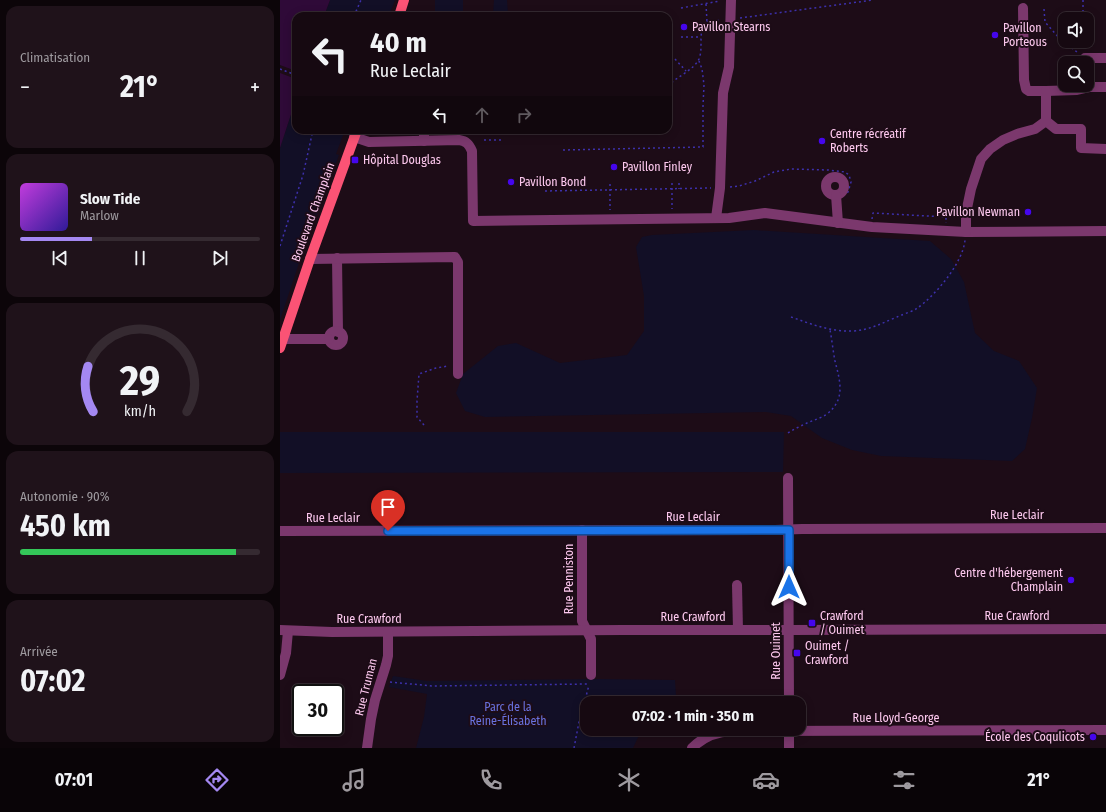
<!DOCTYPE html>
<html lang="fr">
<head>
<meta charset="utf-8">
<style>
  :root { --surface:#160911; --page:#1f121a; --text:#f1f3f6; --muted:#9e9a9f; --line:#352a31; --accent:#a488f2 }
  body { margin:0; font-family:"Fira Sans Condensed",sans-serif; background:var(--page); color:var(--text); height:100vh; display:flex; flex-direction:column; font-size:15px; white-space:nowrap }
  * { box-sizing:border-box; margin:0 }
  p { font-size:13px; color:var(--muted) }
  .icon { flex:none; width:22px; height:22px; fill:none; stroke:currentColor; stroke-width:2; stroke-linecap:round; stroke-linejoin:round }
  .map { position:relative; flex:1; overflow:hidden }
  .drawer { display:flex; flex-direction:column; gap:6px; padding:6px; background:#0c0509; width:280px }
  .drawer>* { flex:none }
  .banner { position:absolute; left:12px; top:12px; width:380px; height:122px; border-radius:12px; box-shadow:0 2px 10px #0003,0 0 0 1px var(--line); background:#160911; color:var(--text); overflow:hidden }
  .fabs { position:absolute; left:778px; top:12px; display:grid; gap:8px }
  .fabs a { display:grid; place-items:center; width:36px; height:36px; border-radius:8px; background:var(--surface); box-shadow:0 2px 10px #0003,0 0 0 1px var(--line); font-size:20px }
  .speed { position:absolute; left:12px; top:684px; display:flex; gap:8px; font-size:20px; font-weight:700; text-align:center }
  .speed>* { display:grid; place-content:center; width:52px; height:52px; border-radius:50%; background:var(--surface); box-shadow:0 2px 10px #0003,0 0 0 1px var(--line); line-height:1 }
  .speed .limit { border:2px solid #111; border-radius:6px; background:#fff; color:#111 }
  .pin { position:absolute; display:grid; place-items:center; width:34px; height:34px; color:#fff; margin:-41px -17px; border-radius:50% 50% 50% 0; rotate:-45deg; box-shadow:0 0 4px #0007 }
  .pin .icon { rotate:45deg }
  .me { position:absolute; width:44px; margin:-22px; rotate:0deg; stroke-linejoin:round; filter:drop-shadow(0 0 3px #0008) }
  .turn { display:flex; align-items:center; gap:14px; height:84px; padding:0 12px; font-size:18px }
  .turn .icon { width:52px; height:52px; stroke-width:2.5 }
  .turn b { display:block; font-size:28px; line-height:34px }
  .lanes { display:flex; align-items:center; height:38px; padding:0 12px; background:#0003; justify-content:center; gap:20px; direction:ltr }
  .lanes .off { opacity:.35 }
  .big { font-size:30px; font-weight:700; line-height:1.1 }
  .drawer .card { flex:1; display:flex; flex-direction:column; justify-content:center; gap:6px; min-width:0; padding:0 14px; border-radius:12px; background:var(--page) }
  .drawer .dial { align-items:center; gap:0 }
  .dial svg { height:104px; overflow:visible; fill:none; stroke:var(--line); stroke-width:7; stroke-linecap:round; text-anchor:middle }
  .dial text { fill:var(--text); stroke:none }
  .song { display:flex; align-items:center; gap:12px }
  .cover { width:48px; height:48px; border-radius:6px; background:linear-gradient(135deg,hsl(290 70% 55%),hsl(250 70% 35%)) }
  .played { height:4px; border-radius:2px; background:linear-gradient(90deg,var(--accent) 30%,var(--line) 30%) }
  .keys { display:flex; justify-content:space-around; direction:ltr }
  .heat { display:flex; justify-content:space-between; align-items:center; font-size:22px; direction:ltr }
  .charge { height:6px; border-radius:3px; background:linear-gradient(90deg,#34c759 90%,var(--line) 0) }
  .trip { position:absolute; left:300px; top:696px; width:226px; height:40px; border-radius:12px; background:var(--surface); box-shadow:0 2px 10px #0003,0 0 0 1px var(--line); font-weight:700; line-height:40px; text-align:center }
  .tabs { display:flex; height:64px; justify-content:space-around; align-items:center; background:#090407; color:var(--muted) }
  .tabs .icon { width:28px; height:28px }
  .tabs .on { color:var(--accent) }
  .tabs b { font-size:18px; color:var(--text) }
  main { display:flex; flex:1; min-height:0 }
  .map>svg:first-child { display:block }
</style>
</head>
<body>
<main>
<section class="drawer">
<div class="card"><p>Climatisation</p>
<div class="heat"><a>−</a><b class="big">21°</b><a>+</a></div>
</div>
<div class="card">
<div class="song"><i class="cover"></i><div><b>Slow Tide</b><p>Marlow</p></div></div>
<div class="played"></div>
<div class="keys"><svg class="icon" aria-label="previous" viewBox="0 0 24 24"><path d="M18 5L8 12l10 7zM5 5v14"/></svg><svg class="icon" aria-label="pause" viewBox="0 0 24 24"><path d="M8 5v14M16 5v14"/></svg><svg class="icon" aria-label="next" viewBox="0 0 24 24"><path d="M6 5l10 7-10 7zM19 5v14"/></svg></div>
</div>
<div class="card dial"><svg viewBox="0 0 100 80">
<path d="M14 69A42 42 0 1 1 86 69"/>
<path d="M14 69A42 42 0 0 1 10 34" stroke="#a488f2"/>
<text x="50" y="56" font-size="32" font-weight="700">29</text>
<text x="50" y="72" font-size="11">km/h</text>
</svg></div>
<div class="card"><p>Autonomie · 90%</p><b class="big">450 km</b><div class="charge"></div></div>
<div class="card"><p>Arrivée</p><b class="big">07:02</b></div>
</section>
<div class="map">
<svg width="826" height="748" viewBox="0 0 826 748">
  <rect width="100%" height="100%" fill="#1d0c17"/>
  <g fill="#120f26">
    <path d="M50,0H115L109,16H44Z"/>
    <rect x="155" y="0" width="28" height="16"/>
    <path d="M214,0H227L228,14H213Z"/>
    <path d="M16,99V130H65L56,154L59,155L21,257L0,320V148Z"/>
    <path d="M474,230L650,241L671,259L684,282L695,333L714,351L739,361L757,388L752,418L745,449L732,461L601,456L572,450L542,438L511,416L486,412L205,417L185,411L176,393L183,374L218,346L236,343L280,363L347,355L364,331V296L356,247L362,237L372,235Z"/>
    <path d="M0,432H504L503,472L0,473Z"/>
    <path d="M113,676L147,681L320,679L395,680L396,696L388,703H307V729H362L353,748H136L144,717L147,694L109,687Z"/>
  </g>
  <path fill="#2f0a38" d="M0,0H50L44,16H16V99L0,148Z"/>
  <path fill="#1d0c17" d="M0,65L16,71V79L0,73Z"/>
  <g fill="none" stroke-linecap="round" stroke-linejoin="round">
    <g stroke="#3d30ab" stroke-width="1.5" stroke-dasharray="2 3" stroke-linecap="butt">
      <path d="M803,0V19"/>
      <path d="M426,4L427,22"/>
      <path d="M401,8L440,1"/>
      <path d="M764,9L765,22L781,40L797,52"/>
      <path d="M74,16L81,0"/>
      <path d="M460,18L593,0"/>
      <path d="M420,23L426,24"/>
      <path d="M401,37H421"/>
      <path d="M804,41L805,49"/>
      <path d="M395,59L406,71"/>
      <path d="M0,69L16,75"/>
      <path d="M388,86C396,77 414,70 419,59C423,49 419,37 423,27C424,25 426,24 427,22L441,20"/>
      <path d="M204,140H222"/>
      <path d="M283,150L423,147V106L424,85L422,69L419,61"/>
      <path d="M392,183V209"/>
      <path d="M399,183V189"/>
      <path d="M330,184V210"/>
      <path d="M450,187L459,186L475,181L494,172L511,169L548,170L565,172L569,175L571,182L568,192L566,194"/>
      <path d="M265,191L431,188"/>
      <path d="M592,219L593,213L666,217V223"/>
      <path d="M0,246L23,175L33,130"/>
      <path d="M511,317C531,324 551,332 573,331C590,330 602,323 617,317C623,314 631,312 636,309C655,296 683,263 685,240"/>
      <path d="M144,425L137,417V401L139,374L156,368L168,366"/>
      <path d="M508,433C514,429 521,426 527,423C534,420 541,418 547,414C566,399 560,381 555,361C553,351 552,340 550,330"/>
      <path d="M110,682L152,686L307,684"/>
      <path d="M294,748L299,722L303,708L309,685"/>
    </g>
    <g stroke="#7b386d" stroke-width="10">
      <path d="M743,8L744,80L746,89L749,91H766L797,90L810,87H826"/>
      <path d="M805,63V58H826"/>
      <path d="M766,121L776,129H801V148L826,149"/>
      <path d="M144,130V141"/>
      <path d="M74,137L89,142L179,140C186,141 189,144 192,151L193,221L449,218L485,213L592,227L686,232L826,231"/>
      <circle cx="555" cy="186" r="9"/>
      <path d="M556,195L558,223"/>
      <path d="M436,218L440,188L443,93L449,67L451,0"/>
      <path d="M686,232V213L691,189L701,159L710,149L723,140L737,134L755,129L766,121V91"/>
      <path d="M57,258L58,332"/>
      <path d="M30,259L175,257L178,262V374"/>
      <circle cx="56" cy="338" r="7"/>
      <path d="M3,339H49"/>
      <path d="M508,478L509,703"/>
      <path d="M302,530V621L311,639V675"/>
      <path d="M0,531L495,530L522,529L826,528"/>
      <path d="M457,585L458,630"/>
      <path d="M0,630L52,632L343,630H509L826,629"/>
      <path d="M0,675L6,653L8,631"/>
      <path d="M509,729V748"/>
      <path d="M87,748L91,719L95,700L106,665L108,656V632"/>
      <path d="M412,748C423,737 435,732 451,731L826,730"/>
    </g>
    <g stroke="#fb5375" stroke-width="10">
      <path d="M119,16L124,0"/>
      <path d="M0,348L30,259L77,130"/>
    </g>
  </g>
  <g fill="none" stroke-linecap="round" stroke-linejoin="round">
    <defs>
      <path id="route" d="M108,531L509,530V587"/>
    </defs>
    <use href="#route" stroke="#114b97" stroke-width="10"/>
    <use href="#route" stroke="#1a73e8" stroke-width="7"/>
  </g>
  <g fill="#4506ed" stroke="#1d0c17" stroke-width="1.5">
    <circle cx="404" cy="27" r="4"/>
    <circle cx="715" cy="35" r="4"/>
    <circle cx="542" cy="141" r="4"/>
    <rect x="71" y="156" width="8" height="8" rx="2"/>
    <circle cx="334" cy="167" r="4"/>
    <circle cx="231" cy="182" r="4"/>
    <circle cx="748" cy="212" r="4"/>
    <circle cx="791" cy="580" r="4"/>
    <rect x="528" y="619" width="8" height="8" rx="2"/>
    <rect x="513" y="649" width="8" height="8" rx="2"/>
    <circle cx="813" cy="737" r="4"/>
  </g>
  <g text-anchor="middle" stroke-width="4" stroke-linejoin="round" paint-order="stroke">
    <g font-size="12" fill="#fec9ef" stroke="#1d0c17" text-anchor="start">
      <text x="412" y="31">Pavillon Stearns</text>
      <text x="723" y="32">Pavillon<tspan x="723" dy="14">Porteous</tspan></text>
      <text x="550" y="138">Centre récréatif<tspan x="550" dy="14">Roberts</tspan></text>
      <text x="83" y="164">Hôpital Douglas</text>
      <text x="342" y="171">Pavillon Finley</text>
      <text x="239" y="186">Pavillon Bond</text>
      <text x="740" y="216" text-anchor="end">Pavillon Newman</text>
      <text x="783" y="577" text-anchor="end">Centre d'hébergement<tspan x="783" dy="14">Champlain</tspan></text>
      <text x="540" y="620">Crawford<tspan x="540" dy="14">/ Ouimet</tspan></text>
      <text x="525" y="650">Ouimet /<tspan x="525" dy="14">Crawford</tspan></text>
      <text x="805" y="741" text-anchor="end">École des Coqulicots</text>
    </g>
    <g font-size="12" fill="#fec9ef" stroke="#1d0c17">
      <text transform="translate(33 212) rotate(-70)" y="4">Boulevard Champlain</text>
      <text x="737" y="519">Rue Leclair</text>
      <text x="413" y="521">Rue Leclair</text>
      <text x="53" y="522">Rue Leclair</text>
      <text transform="translate(289 579) rotate(-90)" y="4">Rue Penniston</text>
      <text x="737" y="620">Rue Crawford</text>
      <text x="413" y="621">Rue Crawford</text>
      <text x="89" y="623">Rue Crawford</text>
      <text transform="translate(496 651) rotate(-90)" y="4">Rue Ouimet</text>
      <text transform="translate(86 687) rotate(-76)" y="4">Rue Truman</text>
      <text x="616" y="722">Rue Lloyd-George</text>
    </g>
    <g font-size="12" fill="#6972df" stroke="#1d0c17">
      <text x="228" y="711">Parc de la<tspan x="228" dy="14">Reine-Élisabeth</tspan></text>
    </g>
  </g>
</svg>
<div class="fabs">
<a><svg class="icon" aria-label="sound" viewBox="0 0 24 24"><path d="M4 9h4l5-4v14l-5-4H4zM17 9q2 3 0 6"/></svg></a>
<a><svg class="icon" aria-label="search" viewBox="0 0 24 24"><circle cx="10" cy="10" r="6"/><path d="M15 15l6 6"/></svg></a>
</div>
<div class="speed"><div class="limit">30</div></div>
<div class="pin" style="left:108px;top:531px;background:#d93025"><svg class="icon" aria-label="arrive" viewBox="0 0 24 24"><path d="M6 21V4h12l-3 4 3 4H6"/></svg></div>
<svg class="me" style="left:509px;top:587px" viewBox="-20 -20 40 40"><path d="M0-17L14 15 0 8-14 15z" fill="#1a73e8" stroke="#fff" stroke-width="4"/></svg>
<div class="trip">07:02 · 1 min · 350 m</div>
<div class="banner">
<div class="turn"><svg class="icon" aria-label="left" viewBox="0 0 24 24"><path d="M17 20v-9H6M10 6l-5 5 5 5"/></svg><div><b>40 m</b>Rue Leclair</div></div>
<div class="lanes"><svg class="icon" aria-label="left" viewBox="0 0 24 24"><path d="M17 20v-9H6M10 6l-5 5 5 5"/></svg><svg class="icon off" aria-label="ahead" viewBox="0 0 24 24"><path d="M12 20V5M6 11l6-6 6 6"/></svg><svg class="icon off" aria-label="right" viewBox="0 0 24 24"><path d="M7 20v-9h11M14 6l5 5-5 5"/></svg></div>
</div>
</div>
</main>
<nav class="tabs">
<b>07:01</b>
<svg class="icon on" aria-label="directions" viewBox="0 0 24 24"><path d="M12 3l9 9-9 9-9-9zM9 14v-3h6M13 9l2 2-2 2"/></svg>
<svg class="icon" aria-label="music" viewBox="0 0 24 24"><path d="M9 18V5l10-2v13"/><circle cx="6" cy="18" r="3"/><circle cx="16" cy="16" r="3"/></svg>
<svg class="icon" aria-label="phone" viewBox="0 0 24 24"><path d="M5 4h4l2 5-3 2q2 4 5 5l2-3 5 2v4C11 20 4 13 5 4z"/></svg>
<svg class="icon" aria-label="climate" viewBox="0 0 24 24"><path d="M12 3v18M4 7l16 10M4 17L20 7"/></svg>
<svg class="icon" aria-label="car" viewBox="0 0 24 24"><path d="M5 17H2v-5l4-1 3-4h7l3 4 3 1v5h-3M9 17h6M6 11h13"/><circle cx="7" cy="17" r="2"/><circle cx="17" cy="17" r="2"/></svg>
<svg class="icon" aria-label="filters" viewBox="0 0 24 24"><path d="M4 7h16M4 17h16"/><circle cx="9" cy="7" r="2"/><circle cx="15" cy="17" r="2"/></svg>
<b>21°</b>
</nav>
</body>
</html>
